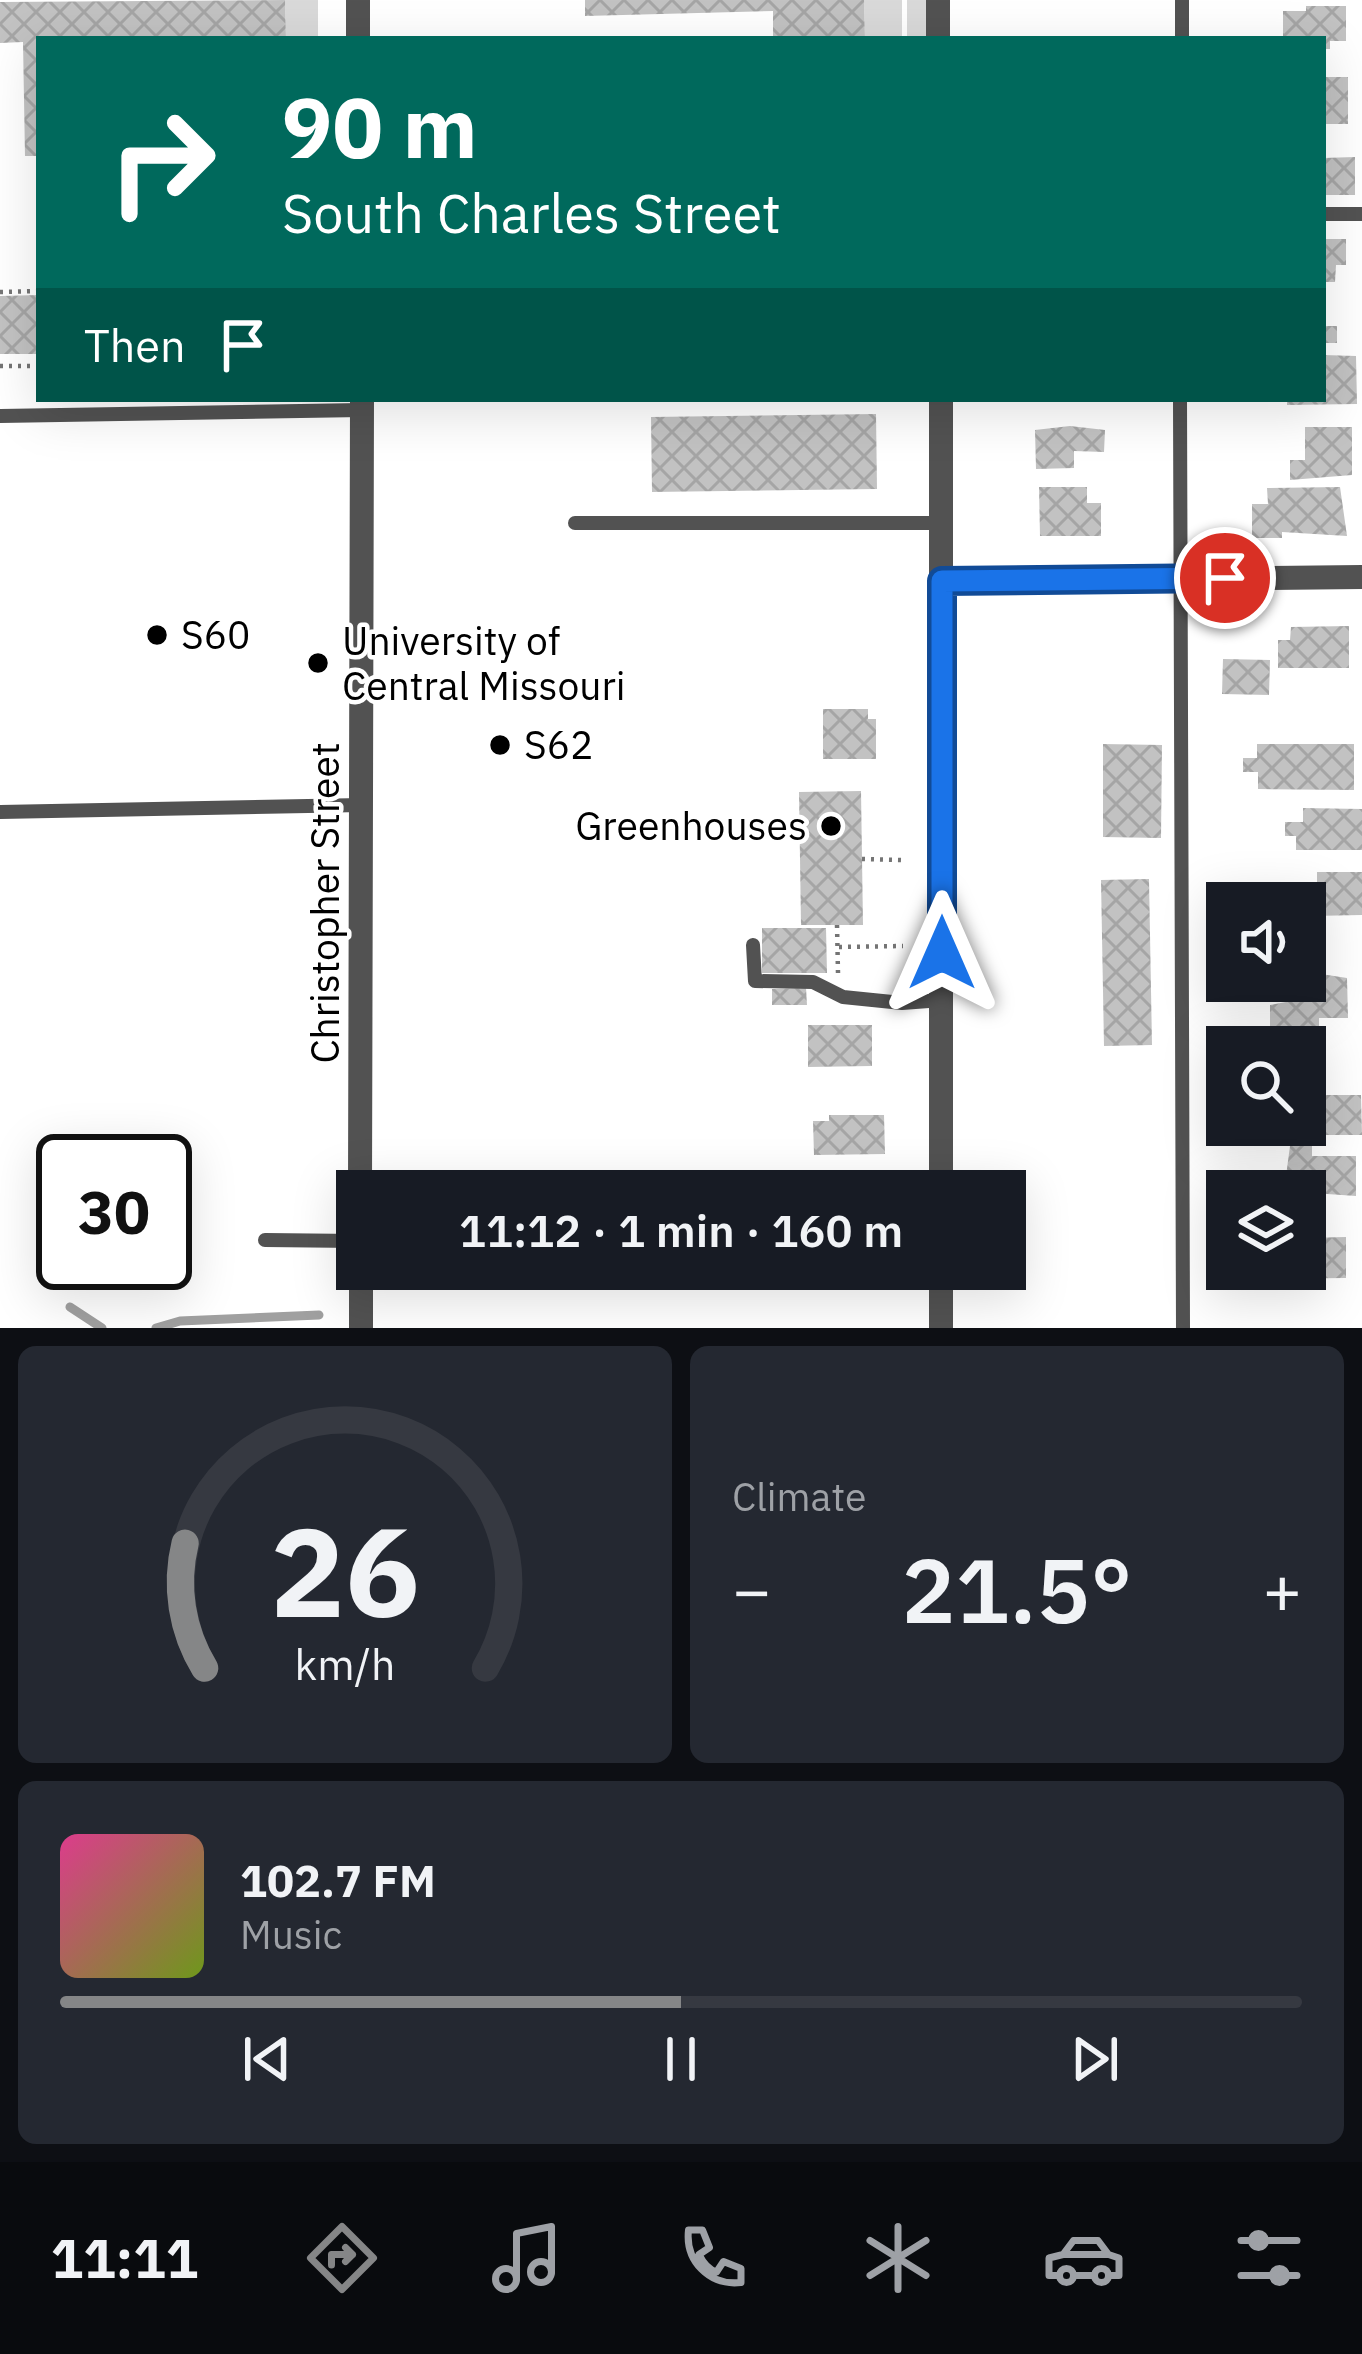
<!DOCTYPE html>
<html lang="en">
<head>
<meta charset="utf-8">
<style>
  :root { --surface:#171b24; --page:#242831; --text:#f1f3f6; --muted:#9ea1a6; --line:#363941; --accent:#858687 }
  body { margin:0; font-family:"IBM Plex Sans",sans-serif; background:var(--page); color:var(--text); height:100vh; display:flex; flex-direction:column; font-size:45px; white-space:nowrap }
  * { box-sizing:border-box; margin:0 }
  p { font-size:39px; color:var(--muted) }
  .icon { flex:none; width:66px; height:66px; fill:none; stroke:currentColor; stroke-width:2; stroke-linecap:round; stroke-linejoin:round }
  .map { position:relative; height:1328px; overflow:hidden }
  .panel { display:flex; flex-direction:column; gap:18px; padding:18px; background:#0d0f14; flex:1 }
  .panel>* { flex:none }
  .top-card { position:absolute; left:36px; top:36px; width:1290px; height:366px; border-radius:0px; box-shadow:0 12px 48px #0002; background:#00695c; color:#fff; overflow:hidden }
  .buttons { position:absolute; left:1206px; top:882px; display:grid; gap:24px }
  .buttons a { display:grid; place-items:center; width:120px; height:120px; border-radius:0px; background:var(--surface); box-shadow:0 12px 48px #0002; font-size:60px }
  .speed { position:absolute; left:36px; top:1134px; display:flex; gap:24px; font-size:60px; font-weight:700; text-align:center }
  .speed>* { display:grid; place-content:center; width:156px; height:156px; border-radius:50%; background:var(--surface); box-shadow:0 12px 48px #0002; line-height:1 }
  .speed .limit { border:6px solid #111; border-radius:18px; background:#fff; color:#111 }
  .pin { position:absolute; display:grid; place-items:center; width:102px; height:102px; color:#fff; margin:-51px; border:6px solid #fff; border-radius:50%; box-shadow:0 3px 12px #0007 }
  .me { position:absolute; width:132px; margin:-66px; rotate:0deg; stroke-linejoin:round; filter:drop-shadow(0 0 9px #0008) }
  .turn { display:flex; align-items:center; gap:42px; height:252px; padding:0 48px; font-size:54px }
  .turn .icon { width:156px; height:156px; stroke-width:2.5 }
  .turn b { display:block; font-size:84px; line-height:102px }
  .then { display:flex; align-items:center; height:114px; padding:0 48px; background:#0003; gap:24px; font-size:45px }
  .big { font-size:90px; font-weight:600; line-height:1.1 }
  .panel .tile { flex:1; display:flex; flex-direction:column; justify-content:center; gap:18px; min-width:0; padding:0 42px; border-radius:18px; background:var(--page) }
  .panel .dial { align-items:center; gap:0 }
  .dial svg { height:312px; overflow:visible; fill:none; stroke:var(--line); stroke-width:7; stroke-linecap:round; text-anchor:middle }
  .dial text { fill:var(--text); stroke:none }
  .song { display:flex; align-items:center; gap:36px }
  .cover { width:144px; height:144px; border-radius:18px; background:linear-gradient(135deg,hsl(330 70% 55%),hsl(80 70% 35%)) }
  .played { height:12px; border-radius:6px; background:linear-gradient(90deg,var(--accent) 50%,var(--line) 50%) }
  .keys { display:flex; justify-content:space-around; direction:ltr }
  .heat { display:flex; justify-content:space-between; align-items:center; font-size:66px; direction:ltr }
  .panel .tiles { flex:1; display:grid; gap:18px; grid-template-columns:1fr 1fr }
  .tile:last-child { grid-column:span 2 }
  .trip { position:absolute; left:336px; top:1170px; width:690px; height:120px; border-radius:0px; background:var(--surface); box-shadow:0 12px 48px #0002; font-weight:600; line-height:120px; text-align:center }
  .menu { display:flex; height:192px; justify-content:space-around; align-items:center; background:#090b0e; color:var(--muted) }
  .menu .icon { width:84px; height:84px }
  .menu .on { color:var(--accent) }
  .menu b { font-size:54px; color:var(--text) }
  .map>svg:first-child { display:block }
</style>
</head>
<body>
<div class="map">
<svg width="1362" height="1328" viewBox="0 0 1362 1328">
  <defs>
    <pattern id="building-cross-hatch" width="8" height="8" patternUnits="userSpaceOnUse" patternTransform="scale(3)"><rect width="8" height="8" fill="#c2c2c2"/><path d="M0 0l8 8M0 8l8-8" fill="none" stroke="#a5a5a5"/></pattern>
  </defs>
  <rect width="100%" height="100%" fill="#fff"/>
  <g fill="#d9d9d9">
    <path d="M285,0H318V39H286Z"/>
    <path d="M864,0H902V39H865Z"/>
    <rect x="907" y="0" width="24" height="39"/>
  </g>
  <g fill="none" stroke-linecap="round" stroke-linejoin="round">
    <g stroke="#a0a0a0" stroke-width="9">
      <path d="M70,1307L102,1328"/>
      <path d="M156,1328L180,1321L319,1315"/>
    </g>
  </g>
  <g fill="url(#building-cross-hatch)">
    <path d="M285,0L286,39H39V156H25L23,42L0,43V2Z"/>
    <path d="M585,0H864L865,39H773V11L585,16Z"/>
    <path d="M1306,6H1346V41H1330V49H1323V39H1283V11H1306Z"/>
    <rect x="1323" y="77" width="25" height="47"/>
    <path d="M1355,157V195H1323V158Z"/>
    <path d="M1323,239H1346V265H1336L1335,282H1323Z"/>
    <path d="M39,295V354H0V296Z"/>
    <rect x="1323" y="326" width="14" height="17"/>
    <path d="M1323,355L1356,356L1357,404L1287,405V399H1323Z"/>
    <path d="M876,414L877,489L652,492L651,417Z"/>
    <path d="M1070,426L1105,430L1104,452L1074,451V468L1036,469L1035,430Z"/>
    <path d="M1305,427H1352V475L1290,480V460H1305Z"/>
    <path d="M1039,487H1087V503H1101V536H1040Z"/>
    <path d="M1340,487L1347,536L1282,532V538H1252V504H1268L1267,488Z"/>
    <path d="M1349,626V668H1278V640H1290L1291,627Z"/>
    <path d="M1223,659L1270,660L1269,695L1222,694Z"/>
    <path d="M823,709H868V719H876V759H823Z"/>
    <path d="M1103,744L1162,745L1161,838L1103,837Z"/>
    <path d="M1257,744H1354V790L1258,789V772H1243V758H1257Z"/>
    <path d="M861,791L863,925H801L799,792Z"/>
    <path d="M1303,808L1362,809V850H1296V836H1285V822H1303Z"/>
    <path d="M1317,872H1362V915L1311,916L1310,890H1317Z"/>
    <path d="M1149,879L1152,1045L1104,1046L1101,880Z"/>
    <path d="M762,928H826L827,973H762Z"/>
    <path d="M1308,972L1347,978L1348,1018H1319V1037H1270V1005L1286,1002L1285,989L1308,979Z"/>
    <path d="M806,988L807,1005H772V989Z"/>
    <path d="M808,1025H872V1066L808,1067Z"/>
    <path d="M1307,1095H1361L1362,1135H1307Z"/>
    <path d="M829,1115H884L885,1154L814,1155L813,1121H829Z"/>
    <path d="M1290,1146H1312V1156H1356V1196L1284,1191Z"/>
    <rect x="762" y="1181" width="92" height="10"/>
    <path d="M1346,1237V1278L1250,1279V1269H1305V1238Z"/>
    <rect x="755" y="1269" width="106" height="20"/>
  </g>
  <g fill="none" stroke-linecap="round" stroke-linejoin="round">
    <g stroke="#747474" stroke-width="4.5" stroke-dasharray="3 6" stroke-linecap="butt">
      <path d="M0,292L39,291"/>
      <path d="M0,366H39"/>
      <path d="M862,859L902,860"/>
      <path d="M837,925L838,973"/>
      <path d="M839,947L903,946"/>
    </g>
    <g stroke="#525252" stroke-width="14">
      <path d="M1182,39V0"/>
      <path d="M1323,214H1362"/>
      <path d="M1180,399L1183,1328"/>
      <path d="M0,416L362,410"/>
      <path d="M575,523H941"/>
      <path d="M0,812L362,805"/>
      <path d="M753,945L755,981L813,982L843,997L902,1003L942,1000"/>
      <path d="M265,1240L357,1241"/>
    </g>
    <g stroke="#525252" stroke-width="24">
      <path d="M938,0V39"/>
      <path d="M358,39V0"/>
      <path d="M941,399V1191"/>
      <path d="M942,581L1362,577"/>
      <path d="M360,1191L362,399"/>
      <path d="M361,1269V1328"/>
      <path d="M941,1328V1269"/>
    </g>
  </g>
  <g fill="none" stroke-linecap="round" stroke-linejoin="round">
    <defs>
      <path id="route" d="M942,953V581L1225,578"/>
    </defs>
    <use href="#route" stroke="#114b97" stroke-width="30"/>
    <use href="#route" stroke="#1a73e8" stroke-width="21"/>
  </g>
  <g fill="#000" stroke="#fff" stroke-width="4.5">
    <circle cx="157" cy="635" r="12"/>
    <circle cx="318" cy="663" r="12"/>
    <circle cx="500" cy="745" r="12"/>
    <circle cx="831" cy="826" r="12"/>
  </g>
  <g text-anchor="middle" stroke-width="9" stroke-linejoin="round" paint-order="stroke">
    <g font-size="39" fill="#000" stroke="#fff" text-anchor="start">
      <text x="181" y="649">S60</text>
      <text x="342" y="655">University of<tspan x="342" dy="45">Central Missouri</tspan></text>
      <text x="524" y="759">S62</text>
      <text x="807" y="840" text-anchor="end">Greenhouses</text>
    </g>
    <g font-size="39" fill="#000" stroke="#fff">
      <text transform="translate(325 903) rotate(-90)" y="14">Christopher Street</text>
    </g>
  </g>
</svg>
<div class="buttons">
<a><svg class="icon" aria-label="sound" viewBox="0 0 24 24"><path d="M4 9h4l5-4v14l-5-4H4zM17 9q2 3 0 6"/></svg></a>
<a><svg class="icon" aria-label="search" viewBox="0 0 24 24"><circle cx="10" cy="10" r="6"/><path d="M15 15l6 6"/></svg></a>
<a><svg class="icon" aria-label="layers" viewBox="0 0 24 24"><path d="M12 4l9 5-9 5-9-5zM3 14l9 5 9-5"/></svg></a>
</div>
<div class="speed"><div class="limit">30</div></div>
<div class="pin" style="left:1225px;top:578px;background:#d93025"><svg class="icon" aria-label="arrive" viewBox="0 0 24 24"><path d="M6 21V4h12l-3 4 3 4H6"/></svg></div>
<svg class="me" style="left:942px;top:953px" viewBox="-20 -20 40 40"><path d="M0-17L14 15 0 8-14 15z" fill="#1a73e8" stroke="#fff" stroke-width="4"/></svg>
<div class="trip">11:12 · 1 min · 160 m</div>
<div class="top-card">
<div class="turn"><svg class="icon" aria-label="right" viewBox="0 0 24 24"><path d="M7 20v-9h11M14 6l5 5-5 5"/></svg><div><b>90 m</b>South Charles Street</div></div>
<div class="then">Then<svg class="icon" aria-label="arrive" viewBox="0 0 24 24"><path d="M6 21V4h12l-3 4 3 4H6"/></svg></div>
</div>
</div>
<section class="panel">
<div class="tiles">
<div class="tile dial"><svg viewBox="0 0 100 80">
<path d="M14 69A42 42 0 1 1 86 69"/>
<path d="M14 69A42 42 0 0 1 9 37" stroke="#858687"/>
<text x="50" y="56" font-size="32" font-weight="700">26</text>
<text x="50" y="72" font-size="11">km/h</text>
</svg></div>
<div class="tile"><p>Climate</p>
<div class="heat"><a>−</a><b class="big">21.5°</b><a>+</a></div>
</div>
<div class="tile">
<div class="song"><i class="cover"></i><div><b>102.7 FM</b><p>Music</p></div></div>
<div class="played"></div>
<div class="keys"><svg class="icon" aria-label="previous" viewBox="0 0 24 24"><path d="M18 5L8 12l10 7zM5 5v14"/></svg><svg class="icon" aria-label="pause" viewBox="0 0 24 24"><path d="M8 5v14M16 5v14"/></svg><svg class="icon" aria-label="next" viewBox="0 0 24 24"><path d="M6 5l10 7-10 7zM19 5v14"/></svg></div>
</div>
</div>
</section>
<nav class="menu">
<b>11:11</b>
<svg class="icon on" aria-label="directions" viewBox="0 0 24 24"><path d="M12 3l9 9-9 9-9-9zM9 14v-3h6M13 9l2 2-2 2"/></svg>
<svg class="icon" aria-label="music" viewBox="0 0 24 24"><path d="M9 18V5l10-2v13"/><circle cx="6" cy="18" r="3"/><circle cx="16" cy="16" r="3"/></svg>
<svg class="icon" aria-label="phone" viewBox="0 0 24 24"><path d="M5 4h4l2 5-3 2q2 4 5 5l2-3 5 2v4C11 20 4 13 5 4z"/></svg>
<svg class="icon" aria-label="climate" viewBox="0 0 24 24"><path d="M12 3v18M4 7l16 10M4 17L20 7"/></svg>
<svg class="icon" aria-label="car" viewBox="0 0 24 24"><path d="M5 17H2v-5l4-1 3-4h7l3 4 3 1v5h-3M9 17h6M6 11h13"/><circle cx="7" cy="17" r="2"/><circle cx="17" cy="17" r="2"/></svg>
<svg class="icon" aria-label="filters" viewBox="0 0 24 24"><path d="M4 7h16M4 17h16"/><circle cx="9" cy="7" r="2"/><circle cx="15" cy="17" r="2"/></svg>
</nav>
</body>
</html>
